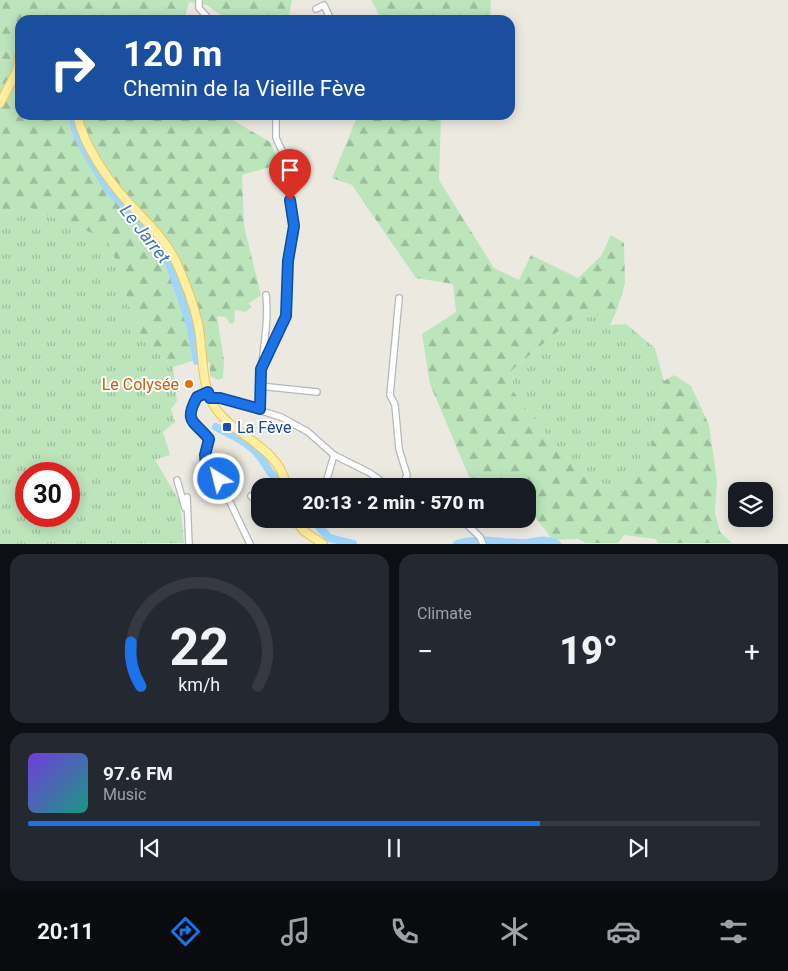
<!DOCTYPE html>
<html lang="en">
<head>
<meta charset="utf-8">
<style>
  :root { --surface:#171b24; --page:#242831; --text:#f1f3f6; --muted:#9ea1a6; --line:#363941; --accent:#1a73e8 }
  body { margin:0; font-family:Roboto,sans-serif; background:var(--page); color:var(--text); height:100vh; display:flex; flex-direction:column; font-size:19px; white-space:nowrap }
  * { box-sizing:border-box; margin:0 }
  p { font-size:16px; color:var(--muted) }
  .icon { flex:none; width:28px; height:28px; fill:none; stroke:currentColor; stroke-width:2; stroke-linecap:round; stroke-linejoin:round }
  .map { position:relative; height:544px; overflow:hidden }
  .details { display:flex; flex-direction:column; gap:10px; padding:10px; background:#0d0f14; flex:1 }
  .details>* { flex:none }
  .top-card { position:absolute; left:15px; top:15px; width:500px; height:105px; border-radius:15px; box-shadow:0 2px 12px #0003; background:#1a4fa0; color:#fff; overflow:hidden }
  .tools { position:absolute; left:728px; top:482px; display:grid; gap:10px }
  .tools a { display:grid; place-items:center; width:45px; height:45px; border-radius:10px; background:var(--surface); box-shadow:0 2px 12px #0003; font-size:25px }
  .speed { position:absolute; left:15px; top:462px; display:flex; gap:10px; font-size:25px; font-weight:700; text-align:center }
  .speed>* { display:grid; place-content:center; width:65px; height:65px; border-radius:50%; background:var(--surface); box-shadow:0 2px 12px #0003; line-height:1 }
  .speed .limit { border:8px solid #d22; background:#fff; color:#111 }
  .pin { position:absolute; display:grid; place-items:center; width:42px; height:42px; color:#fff; margin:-51px -21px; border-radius:50% 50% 50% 0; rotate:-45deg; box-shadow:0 0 5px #0007 }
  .pin .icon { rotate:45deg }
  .me { position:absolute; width:55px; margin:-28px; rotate:324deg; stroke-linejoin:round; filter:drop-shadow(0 0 4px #0008) }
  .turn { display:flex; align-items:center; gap:18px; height:105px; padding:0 25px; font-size:22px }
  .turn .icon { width:65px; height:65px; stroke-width:2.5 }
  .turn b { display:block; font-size:35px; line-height:42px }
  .big { font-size:38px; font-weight:800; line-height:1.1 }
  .details .tile { flex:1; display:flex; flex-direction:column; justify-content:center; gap:8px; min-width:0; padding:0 18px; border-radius:15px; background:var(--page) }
  .details .dial { align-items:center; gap:0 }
  .dial svg { height:130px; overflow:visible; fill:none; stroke:var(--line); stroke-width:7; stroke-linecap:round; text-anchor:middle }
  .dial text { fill:var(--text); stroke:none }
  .song { display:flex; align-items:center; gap:15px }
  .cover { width:60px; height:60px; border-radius:8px; background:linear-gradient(135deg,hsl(260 70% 55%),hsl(170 70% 35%)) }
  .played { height:5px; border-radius:2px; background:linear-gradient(90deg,var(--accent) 70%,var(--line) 70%) }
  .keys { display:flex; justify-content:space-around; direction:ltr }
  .heat { display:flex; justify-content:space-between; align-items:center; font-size:28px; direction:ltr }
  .details .tiles { flex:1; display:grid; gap:10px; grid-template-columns:1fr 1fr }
  .tile:last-child { grid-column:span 2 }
  .trip { position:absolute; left:251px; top:478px; width:285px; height:50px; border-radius:15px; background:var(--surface); box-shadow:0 2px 12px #0003; font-weight:800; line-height:50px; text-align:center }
  .dock { display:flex; height:80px; justify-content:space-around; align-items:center; background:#090b0e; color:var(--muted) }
  .dock .icon { width:35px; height:35px }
  .dock .selected { color:var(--accent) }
  .dock b { font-size:22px; color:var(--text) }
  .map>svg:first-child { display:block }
</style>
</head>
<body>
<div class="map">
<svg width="788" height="544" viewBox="0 0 788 544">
  <defs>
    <pattern id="grass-tufts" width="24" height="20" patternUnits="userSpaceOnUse" patternTransform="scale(1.25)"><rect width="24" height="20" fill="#bce5bc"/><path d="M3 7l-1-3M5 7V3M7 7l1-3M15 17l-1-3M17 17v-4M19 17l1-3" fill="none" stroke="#9cbd9c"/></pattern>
    <pattern id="forest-firs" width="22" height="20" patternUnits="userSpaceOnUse" patternTransform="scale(1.25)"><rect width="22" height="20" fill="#bce5bc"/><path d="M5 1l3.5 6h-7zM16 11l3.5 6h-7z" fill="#9cbd9c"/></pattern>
  </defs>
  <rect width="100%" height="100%" fill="#eceae0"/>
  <g fill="url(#grass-tufts)" fill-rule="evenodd">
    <path d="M23,205L109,240L137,330L173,367L177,401L171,409L175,422L163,432L170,455L155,460L180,502L184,543L0,544V215ZM26,474H69V516H26Z"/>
    <path d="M617,310L610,325L626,324L655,348L664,381L649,458L635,471L622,493L586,477L555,446L513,391L512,370L575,317L595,316Z"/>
  </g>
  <g fill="url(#forest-firs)">
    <path d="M0,0H292L288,20H227L207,5L189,2L184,20H20V115H224L270,142L280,164L242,175L244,226L261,295L249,303L251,307L246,312L235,310L234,323L230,324L226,317L217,316L224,361L223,378L218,380L210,376V363L199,359L173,367L137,330L109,240L23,205L0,215Z"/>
    <path d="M371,0H491L490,20H382Z"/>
    <path d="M358,115H441L439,180L494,268L519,280L531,255L578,278L601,256L611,235L624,243L625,284L617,310L595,316L575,317L512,370L513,391L555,446L586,477L622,493L635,471L649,458L664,381L674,375L691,386L709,425L717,480L715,513L720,532L732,543H658L656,539L624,535L618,543H586L578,539L553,540L528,508V486H478L472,484L430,384L422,334L456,312L453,284L416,278L352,185L332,178Z"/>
  </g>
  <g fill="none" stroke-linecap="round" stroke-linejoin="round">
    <g stroke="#9ed6ff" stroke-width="8">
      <path d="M73,115L75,129L81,144L108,189L142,224L157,250L170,265L190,324L197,361"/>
      <path d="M216,427C230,434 245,441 256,452C269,466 268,477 288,486"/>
      <path d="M312,519L329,538L353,544"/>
      <path d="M457,544C480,537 499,543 523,543C536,543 544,537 557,544"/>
    </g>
    <defs>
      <g id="minor">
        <path d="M199,0V8L210,20"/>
        <path d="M316,9L324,5L331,20"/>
        <path d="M298,115H304"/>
        <path d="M399,298L390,395L395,405L399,449L407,475L403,486"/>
        <path d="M261,369L286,316L289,261L294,226L290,200L292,172L276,138V115"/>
        <path d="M259,386L317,392"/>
        <path d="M208,392L197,397L190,412L191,419L209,439L205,455L206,466L217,475L250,544"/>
        <path d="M210,398H220L281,417L308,432L334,455L370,473L388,486"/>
        <path d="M260,409C257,370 270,333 266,295"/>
        <path d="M177,480L185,508"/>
        <path d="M325,486L334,455"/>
        <path d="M251,496L260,506"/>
        <path d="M187,497L189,544"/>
        <path d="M461,519L480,537L483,544"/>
      </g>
      <g id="major">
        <path d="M0,103L17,71L20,52"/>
        <path d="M77,115C84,146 107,179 128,202C146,222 166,239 177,264C186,284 195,307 199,329C203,353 201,385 214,406C233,436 281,448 286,486"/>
        <path d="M294,519L304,531L323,544"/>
      </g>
    </defs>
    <use href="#minor" stroke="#b3b7bb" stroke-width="8"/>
    <use href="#major" stroke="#f2c454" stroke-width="10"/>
    <use href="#minor" stroke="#fff" stroke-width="5.5"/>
    <use href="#major" stroke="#ffefa3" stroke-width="8"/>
  </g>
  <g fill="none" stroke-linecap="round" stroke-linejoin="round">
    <defs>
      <path id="route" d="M219,479L212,469L206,466L205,455L209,439C195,421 183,423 197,397L208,392L210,398H220L260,409L261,369L286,316L288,261L294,226L290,200"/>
    </defs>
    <use href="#route" stroke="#114b97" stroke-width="12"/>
    <use href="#route" stroke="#1a73e8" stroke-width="9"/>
  </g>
  <circle fill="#e8710a" stroke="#fff" stroke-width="2" cx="189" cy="384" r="5"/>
  <rect fill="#1a4fb4" stroke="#fff" stroke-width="2" x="222" y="422" width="10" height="10" rx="2.5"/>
  <g text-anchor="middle" stroke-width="4" stroke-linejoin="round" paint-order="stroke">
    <g font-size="16" fill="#c56008" stroke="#fff" text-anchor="end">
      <text x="179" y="390">Le Colysée</text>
    </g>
    <g font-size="16" fill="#164399" stroke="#fff" text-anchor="start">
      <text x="237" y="433">La Fève</text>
    </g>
    <g font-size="18" font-style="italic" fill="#3b76b1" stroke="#fff">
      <text transform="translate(145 234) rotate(52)" y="6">Le Jarret</text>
    </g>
  </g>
</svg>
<div class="tools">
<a><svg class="icon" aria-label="layers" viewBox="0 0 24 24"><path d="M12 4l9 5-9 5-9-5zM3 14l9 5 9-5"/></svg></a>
</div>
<div class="speed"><div class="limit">30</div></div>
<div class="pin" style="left:290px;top:200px;background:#d93025"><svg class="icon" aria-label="arrive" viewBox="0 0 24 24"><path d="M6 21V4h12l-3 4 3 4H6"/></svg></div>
<svg class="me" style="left:219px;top:479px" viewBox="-20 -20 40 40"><circle r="17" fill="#1a73e8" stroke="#fff" stroke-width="3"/><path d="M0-11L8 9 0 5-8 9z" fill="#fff"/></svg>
<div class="trip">20:13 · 2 min · 570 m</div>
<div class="top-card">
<div class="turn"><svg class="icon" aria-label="right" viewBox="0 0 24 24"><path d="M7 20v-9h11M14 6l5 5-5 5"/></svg><div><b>120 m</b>Chemin de la Vieille Fève</div></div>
</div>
</div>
<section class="details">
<div class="tiles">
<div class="tile dial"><svg viewBox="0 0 100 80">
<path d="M14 69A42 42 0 1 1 86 69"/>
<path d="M14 69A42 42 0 0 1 8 42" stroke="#1a73e8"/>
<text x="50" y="56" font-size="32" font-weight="700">22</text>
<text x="50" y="72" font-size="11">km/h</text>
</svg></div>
<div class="tile"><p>Climate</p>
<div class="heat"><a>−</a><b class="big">19°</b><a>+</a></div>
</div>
<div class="tile">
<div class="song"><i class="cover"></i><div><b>97.6 FM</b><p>Music</p></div></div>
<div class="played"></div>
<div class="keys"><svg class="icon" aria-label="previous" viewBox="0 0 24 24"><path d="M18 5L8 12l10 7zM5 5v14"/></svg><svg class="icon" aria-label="pause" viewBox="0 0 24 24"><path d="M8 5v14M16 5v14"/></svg><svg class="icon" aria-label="next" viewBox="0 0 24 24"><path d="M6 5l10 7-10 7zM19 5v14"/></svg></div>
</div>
</div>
</section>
<nav class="dock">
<b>20:11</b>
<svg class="icon selected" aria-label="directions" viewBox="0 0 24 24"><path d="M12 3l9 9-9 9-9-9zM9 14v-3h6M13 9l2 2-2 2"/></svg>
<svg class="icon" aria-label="music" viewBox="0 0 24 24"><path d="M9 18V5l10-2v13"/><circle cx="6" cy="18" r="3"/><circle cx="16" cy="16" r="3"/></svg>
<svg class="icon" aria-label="phone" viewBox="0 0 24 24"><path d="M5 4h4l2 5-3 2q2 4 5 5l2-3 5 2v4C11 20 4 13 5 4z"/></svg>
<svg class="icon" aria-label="climate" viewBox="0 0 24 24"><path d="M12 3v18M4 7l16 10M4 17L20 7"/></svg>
<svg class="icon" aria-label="car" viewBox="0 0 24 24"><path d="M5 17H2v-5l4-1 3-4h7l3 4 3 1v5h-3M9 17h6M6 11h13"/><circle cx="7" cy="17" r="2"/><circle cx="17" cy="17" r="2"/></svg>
<svg class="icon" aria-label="filters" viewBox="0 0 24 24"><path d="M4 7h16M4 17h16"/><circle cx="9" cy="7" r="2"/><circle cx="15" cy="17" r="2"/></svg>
</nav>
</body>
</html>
